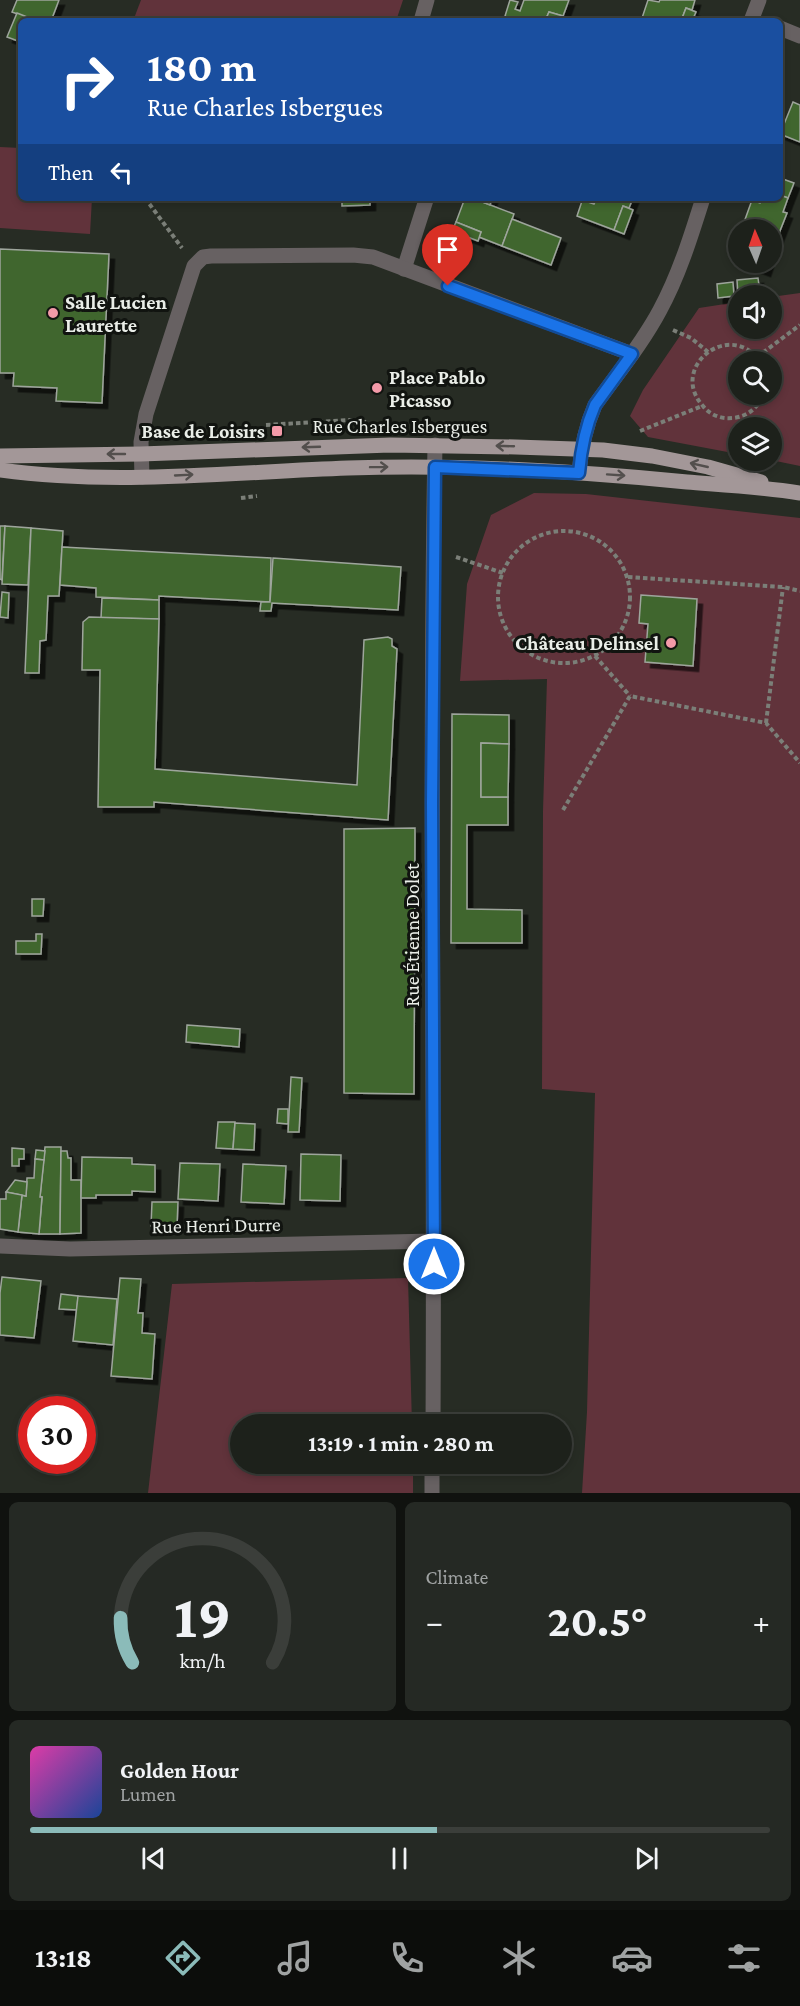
<!DOCTYPE html>
<html lang="en">
<head>
<meta charset="utf-8">
<style>
  :root { --surface:#1d211b; --page:#252924; --text:#f1f3f6; --muted:#a0a3a3; --line:#3b3e3a; --accent:#8bbbb9 }
  body { margin:0; font-family:"Crimson Pro",serif; background:var(--page); color:var(--text); height:100vh; display:flex; flex-direction:column; font-size:22px; white-space:nowrap }
  * { box-sizing:border-box; margin:0 }
  p { font-size:20px; color:var(--muted) }
  .icon { flex:none; width:33px; height:33px; fill:none; stroke:currentColor; stroke-width:2; stroke-linecap:round; stroke-linejoin:round }
  .map { position:relative; height:1493px; overflow:hidden }
  .drawer { display:flex; flex-direction:column; gap:9px; padding:9px; background:#10120f; flex:1 }
  .drawer>* { flex:none }
  .banner { position:absolute; left:18px; top:18px; width:765px; height:183px; border-radius:9px; box-shadow:0 3px 9px #0003,0 0 0 2px var(--line); background:#1a4fa0; color:#fff; overflow:hidden }
  .needle { width:39px; rotate:358deg }
  .fabs { position:absolute; left:728px; top:219px; display:grid; gap:12px }
  .fabs a { display:grid; place-items:center; width:54px; height:54px; border-radius:50%; background:var(--surface); box-shadow:0 3px 9px #0003,0 0 0 2px var(--line); font-size:30px }
  .speed { position:absolute; left:18px; top:1396px; display:flex; gap:12px; font-size:30px; font-weight:700; text-align:center }
  .speed>* { display:grid; place-content:center; width:78px; height:78px; border-radius:50%; background:var(--surface); box-shadow:0 3px 9px #0003,0 0 0 2px var(--line); line-height:1 }
  .speed .limit { border:9px solid #d22; background:#fff; color:#111 }
  .pin { position:absolute; display:grid; place-items:center; width:51px; height:51px; color:#fff; margin:-62px -26px; border-radius:50% 50% 50% 0; rotate:-45deg; box-shadow:0 0 6px #0007 }
  .pin .icon { rotate:45deg }
  .me { position:absolute; width:66px; margin:-33px; rotate:0deg; stroke-linejoin:round; filter:drop-shadow(0 0 4px #0008) }
  .turn { display:flex; align-items:center; gap:21px; height:126px; padding:0 30px; font-size:27px }
  .turn .icon { width:78px; height:78px; stroke-width:2.5 }
  .turn b { display:block; font-size:42px; line-height:51px }
  .then { display:flex; align-items:center; height:57px; padding:0 30px; background:#0003; gap:12px; font-size:22px }
  .big { font-size:45px; font-weight:700; line-height:1.1 }
  .drawer .tile { flex:1; display:flex; flex-direction:column; justify-content:center; gap:9px; min-width:0; padding:0 21px; border-radius:9px; background:var(--page) }
  .drawer .dial { align-items:center; gap:0 }
  .dial svg { height:156px; overflow:visible; fill:none; stroke:var(--line); stroke-width:7; stroke-linecap:round; text-anchor:middle }
  .dial text { fill:var(--text); stroke:none }
  .song { display:flex; align-items:center; gap:18px }
  .cover { width:72px; height:72px; border-radius:9px; background:linear-gradient(135deg,hsl(320 70% 55%),hsl(220 70% 35%)) }
  .played { height:6px; border-radius:3px; background:linear-gradient(90deg,var(--accent) 55%,var(--line) 55%) }
  .keys { display:flex; justify-content:space-around; direction:ltr }
  .heat { display:flex; justify-content:space-between; align-items:center; font-size:33px; direction:ltr }
  .drawer .tiles { flex:1; display:grid; gap:9px; grid-template-columns:1fr 1fr }
  .tile:last-child { grid-column:span 2 }
  .trip { position:absolute; left:230px; top:1414px; width:342px; height:60px; border-radius:30px; background:var(--surface); box-shadow:0 3px 9px #0003,0 0 0 2px var(--line); font-weight:700; line-height:60px; text-align:center }
  .dock { display:flex; height:96px; justify-content:space-around; align-items:center; background:#0c0d0b; color:var(--muted) }
  .dock .icon { width:42px; height:42px }
  .dock .selected { color:var(--accent) }
  .dock b { font-size:27px; color:var(--text) }
  .map>svg:first-child { display:block }
</style>
</head>
<body>
<div class="map">
<svg width="800" height="1493" viewBox="0 0 800 1493">
  <defs>
    <filter id="shadow"><feDropShadow dx="5.5" dy="5.5" stdDeviation="0" flood-color="#0009"/></filter>
  </defs>
  <rect width="100%" height="100%" fill="#272c24"/>
  <g fill="#61333b" fill-rule="evenodd">
    <path d="M141,0H403L396,21H133Z"/>
    <path d="M0,147L21,148V198H92L90,234L0,228Z"/>
    <path d="M800,293V466L771,460V428H738V454L648,437L630,416L643,390L699,308L738,302V328H771V297ZM738,362H771V394H738Z"/>
    <path d="M534,493L586,494L800,518V1493H582L587,1412L595,1093L542,1089L543,811L547,679L460,681L467,584L491,515Z"/>
    <path d="M408,1278L412,1425H240V1464H413V1493H148L172,1284Z"/>
  </g>
  <g fill="#40662e" stroke="#9ea59c" stroke-width="1.5" filter="url(#shadow)">
    <path d="M17,0H59L51,21H37L12,12Z"/>
    <path d="M510,0L518,2L515,9L520,11L524,0H569L563,16L549,12L545,21H515L505,16Z"/>
    <path d="M648,0L659,2L660,0H695L692,10L686,8L681,21H650L642,18Z"/>
    <path d="M686,8L696,12L692,21H681Z"/>
    <path d="M549,12L563,16L561,21H545Z"/>
    <path d="M17,13L27,17L25,21H21V32L18,41L7,37Z"/>
    <path d="M793,102L800,105V142L780,134Z"/>
    <path d="M780,178L794,183L788,198L780,195Z"/>
    <path d="M780,195L788,198L783,212L787,213L776,241L771,239V230H746L742,228L752,200L760,203L762,198H780Z"/>
    <path d="M342,198H370V205L342,206Z"/>
    <path d="M465,198H472L514,214L502,246L479,237L481,232L456,222Z"/>
    <path d="M472,198H492L490,205Z"/>
    <path d="M583,198H590L588,202L594,204L597,198H633L629,208L623,206L614,230L577,216Z"/>
    <path d="M623,206L633,210L624,234L614,230Z"/>
    <path d="M512,219L561,238L551,265L502,246Z"/>
    <path d="M456,222L481,232L478,241L452,231Z"/>
    <path d="M738,238V261L731,258Z"/>
    <path d="M0,249L109,254L102,403L56,401L57,388L13,386L14,373H0Z"/>
    <path d="M742,262H768L765,271Z"/>
    <path d="M758,278L760,293L738,296L737,280Z"/>
    <path d="M733,282L734,296L718,298L717,284Z"/>
    <path d="M0,526H5L2,580L0,579Z"/>
    <path d="M5,526L31,528L28,585L2,584Z"/>
    <path d="M31,528L63,531L59,596H48L46,640L40,641L39,673H25Z"/>
    <path d="M62,547L271,558L270,602L159,596V600L96,597V588L60,585Z"/>
    <path d="M273,558L401,567L398,610L272,603L271,611H260L261,602H270Z"/>
    <path d="M2,592L9,593L8,618L0,617Z"/>
    <path d="M641,595L697,599L693,666L645,662L648,624L639,623Z"/>
    <path d="M102,598L159,600V619L101,618Z"/>
    <path d="M89,617L159,619L155,769L357,785L364,640L388,637L392,639V646L397,649L388,820L154,802V807H98L100,670H82L83,622Z"/>
    <path d="M452,714L509,715V744L481,743V797H508V825H467V909L522,910V943H451Z"/>
    <path d="M481,743L509,744L508,797H481Z"/>
    <path d="M415,828L414,1094L344,1093V829Z"/>
    <path d="M32,899H44L43,916H32Z"/>
    <path d="M36,934H42L41,954H16V941H36Z"/>
    <path d="M187,1025L240,1029L239,1047L186,1042Z"/>
    <path d="M291,1077L302,1078L299,1132H288Z"/>
    <path d="M278,1109H288V1124L277,1123Z"/>
    <path d="M218,1122H235L233,1149L216,1148Z"/>
    <path d="M235,1123L255,1124L254,1150L233,1149Z"/>
    <path d="M45,1147H61L60,1234H39L42,1197H40Z"/>
    <path d="M12,1148L24,1149V1159H19V1166H12Z"/>
    <path d="M36,1150L45,1151L44,1160L35,1159Z"/>
    <path d="M61,1151H67L68,1158H71V1180H81V1233L60,1234Z"/>
    <path d="M301,1154L341,1155L340,1201L300,1200Z"/>
    <path d="M82,1157L132,1158V1164L155,1165V1192L132,1191V1195H96V1198H81Z"/>
    <path d="M35,1159L44,1160L40,1197H42L39,1234L18,1232L22,1195L26,1196L27,1178H34Z"/>
    <path d="M180,1163L220,1164L218,1201L178,1199Z"/>
    <path d="M243,1164L286,1166L284,1204L241,1202Z"/>
    <path d="M15,1180L27,1182L26,1196L6,1192Z"/>
    <path d="M6,1192L22,1195L18,1232L0,1229V1199H6Z"/>
    <path d="M152,1202H178L177,1226H151Z"/>
    <path d="M2,1277L41,1281L34,1338L0,1335V1293Z"/>
    <path d="M120,1278L141,1279L138,1313H143L142,1333L155,1334L152,1379L111,1376Z"/>
    <path d="M61,1294L78,1296L77,1310L59,1309Z"/>
    <path d="M78,1296L117,1299L113,1345L73,1341Z"/>
  </g>
  <g fill="none" stroke-linecap="round" stroke-linejoin="round">
    <g stroke="#7b7f78" stroke-width="4" stroke-dasharray="4.5 3" stroke-linecap="butt">
      <path d="M145,198L182,248"/>
      <path d="M673,330L691,338L708,352"/>
      <path d="M757,357L800,325"/>
      <path d="M761,362C729,318 668,368 703,406C710,415 721,419 732,418C747,417 758,408 764,394"/>
      <path d="M266,425L349,420L366,422"/>
      <path d="M640,431L702,406"/>
      <path d="M241,498L257,496"/>
      <circle cx="564" cy="597" r="66"/>
      <path d="M456,557L503,573"/>
      <path d="M628,577L783,587L800,591"/>
      <path d="M595,656L630,696"/>
      <path d="M766,723L783,587"/>
      <path d="M563,810L630,696L766,723L800,763"/>
    </g>
    <g stroke="#676162" stroke-width="15">
      <path d="M421,21L427,0"/>
      <path d="M751,21L759,0"/>
      <path d="M780,28L800,36"/>
      <path d="M404,269L426,200"/>
      <path d="M579,473C581,449 585,428 595,405C617,374 642,344 660,310C679,275 691,236 703,198"/>
      <path d="M142,477L141,442L146,414L194,266L203,257L211,256L353,255L373,257L632,354"/>
      <path d="M0,1246L70,1249L434,1241"/>
      <path d="M433,1425C435,1098 429,771 435,445"/>
      <path d="M432,1493V1464"/>
    </g>
    <g stroke="#a39798" stroke-width="15">
      <path d="M0,456L141,454L390,445L516,447L603,450L652,456L708,467L761,482"/>
      <path d="M0,470C115,486 233,472 348,468C461,464 575,471 687,482C725,485 763,487 800,493"/>
    </g>
  </g>
  <defs><path id="oneway-shaft" d="M-6 0H5M1.5-3L5.5 0L1.5 3" fill="none" stroke-width="1.6" stroke-linecap="round" stroke-linejoin="round" transform="scale(1.5)"/></defs>
  <g stroke="#534f4d">
    <use href="#oneway-shaft" transform="translate(505 446) rotate(-178)"/>
    <use href="#oneway-shaft" transform="translate(311 447) rotate(178)"/>
    <use href="#oneway-shaft" transform="translate(116 454) rotate(-180)"/>
    <use href="#oneway-shaft" transform="translate(699 465) rotate(-167)"/>
    <use href="#oneway-shaft" transform="translate(379 467) rotate(-1)"/>
    <use href="#oneway-shaft" transform="translate(184 475) rotate(-3)"/>
    <use href="#oneway-shaft" transform="translate(616 475) rotate(4)"/>
  </g>
  <g fill="none" stroke-linecap="round" stroke-linejoin="round">
    <defs>
      <path id="route" d="M434,1264L432,803L435,467L579,473C581,449 585,428 595,405L632,354L448,286"/>
    </defs>
    <use href="#route" stroke="#114b97" stroke-width="15"/>
    <use href="#route" stroke="#1a73e8" stroke-width="10"/>
  </g>
  <g fill="#f39aa8" stroke="#111410" stroke-width="2">
    <circle cx="53" cy="313" r="6"/>
    <circle cx="377" cy="388" r="6"/>
    <rect x="271" y="425" width="12" height="12" rx="3"/>
    <circle cx="671" cy="643" r="6"/>
  </g>
  <g text-anchor="middle" stroke-width="6" stroke-linejoin="round" paint-order="stroke">
    <g font-size="20" font-weight="bold" fill="#eaeee8" stroke="#111410" text-anchor="start">
      <text x="65" y="309">Salle Lucien<tspan x="65" dy="23">Laurette</tspan></text>
      <text x="389" y="384">Place Pablo<tspan x="389" dy="23">Picasso</tspan></text>
      <text x="265" y="438" text-anchor="end">Base de Loisirs</text>
      <text x="659" y="650" text-anchor="end">Château Delinsel</text>
    </g>
    <g font-size="20" fill="#eaeee8" stroke="#111410">
      <text x="400" y="433">Rue Charles Isbergues</text>
      <text transform="translate(412 935) rotate(-90)" y="7">Rue Étienne Dolet</text>
      <text transform="translate(216 1225) rotate(-1)" y="7">Rue Henri Durre</text>
    </g>
  </g>
</svg>
<div class="fabs">
<a><svg class="needle" viewBox="-14 -14 28 28"><path d="M0-13l5 13h-10z" fill="#e53935"/><path d="M0 13l5-13h-10z" fill="#a0a3a3"/></svg></a>
<a><svg class="icon" aria-label="sound" viewBox="0 0 24 24"><path d="M4 9h4l5-4v14l-5-4H4zM17 9q2 3 0 6"/></svg></a>
<a><svg class="icon" aria-label="search" viewBox="0 0 24 24"><circle cx="10" cy="10" r="6"/><path d="M15 15l6 6"/></svg></a>
<a><svg class="icon" aria-label="layers" viewBox="0 0 24 24"><path d="M12 4l9 5-9 5-9-5zM3 14l9 5 9-5"/></svg></a>
</div>
<div class="speed"><div class="limit">30</div></div>
<div class="pin" style="left:448px;top:286px;background:#d93025"><svg class="icon" aria-label="arrive" viewBox="0 0 24 24"><path d="M6 21V4h12l-3 4 3 4H6"/></svg></div>
<svg class="me" style="left:434px;top:1264px" viewBox="-20 -20 40 40"><circle r="17" fill="#1a73e8" stroke="#fff" stroke-width="3"/><path d="M0-11L8 9 0 5-8 9z" fill="#fff"/></svg>
<div class="trip">13:19 · 1 min · 280 m</div>
<div class="banner">
<div class="turn"><svg class="icon" aria-label="right" viewBox="0 0 24 24"><path d="M7 20v-9h11M14 6l5 5-5 5"/></svg><div><b>180 m</b>Rue Charles Isbergues</div></div>
<div class="then">Then<svg class="icon" aria-label="left" viewBox="0 0 24 24"><path d="M17 20v-9H6M10 6l-5 5 5 5"/></svg></div>
</div>
</div>
<section class="drawer">
<div class="tiles">
<div class="tile dial"><svg viewBox="0 0 100 80">
<path d="M14 69A42 42 0 1 1 86 69"/>
<path d="M14 69A42 42 0 0 1 8 46" stroke="#8bbbb9"/>
<text x="50" y="56" font-size="32" font-weight="700">19</text>
<text x="50" y="72" font-size="11">km/h</text>
</svg></div>
<div class="tile"><p>Climate</p>
<div class="heat"><a>−</a><b class="big">20.5°</b><a>+</a></div>
</div>
<div class="tile">
<div class="song"><i class="cover"></i><div><b>Golden Hour</b><p>Lumen</p></div></div>
<div class="played"></div>
<div class="keys"><svg class="icon" aria-label="previous" viewBox="0 0 24 24"><path d="M18 5L8 12l10 7zM5 5v14"/></svg><svg class="icon" aria-label="pause" viewBox="0 0 24 24"><path d="M8 5v14M16 5v14"/></svg><svg class="icon" aria-label="next" viewBox="0 0 24 24"><path d="M6 5l10 7-10 7zM19 5v14"/></svg></div>
</div>
</div>
</section>
<nav class="dock">
<b>13:18</b>
<svg class="icon selected" aria-label="directions" viewBox="0 0 24 24"><path d="M12 3l9 9-9 9-9-9zM9 14v-3h6M13 9l2 2-2 2"/></svg>
<svg class="icon" aria-label="music" viewBox="0 0 24 24"><path d="M9 18V5l10-2v13"/><circle cx="6" cy="18" r="3"/><circle cx="16" cy="16" r="3"/></svg>
<svg class="icon" aria-label="phone" viewBox="0 0 24 24"><path d="M5 4h4l2 5-3 2q2 4 5 5l2-3 5 2v4C11 20 4 13 5 4z"/></svg>
<svg class="icon" aria-label="climate" viewBox="0 0 24 24"><path d="M12 3v18M4 7l16 10M4 17L20 7"/></svg>
<svg class="icon" aria-label="car" viewBox="0 0 24 24"><path d="M5 17H2v-5l4-1 3-4h7l3 4 3 1v5h-3M9 17h6M6 11h13"/><circle cx="7" cy="17" r="2"/><circle cx="17" cy="17" r="2"/></svg>
<svg class="icon" aria-label="filters" viewBox="0 0 24 24"><path d="M4 7h16M4 17h16"/><circle cx="9" cy="7" r="2"/><circle cx="15" cy="17" r="2"/></svg>
</nav>
</body>
</html>
